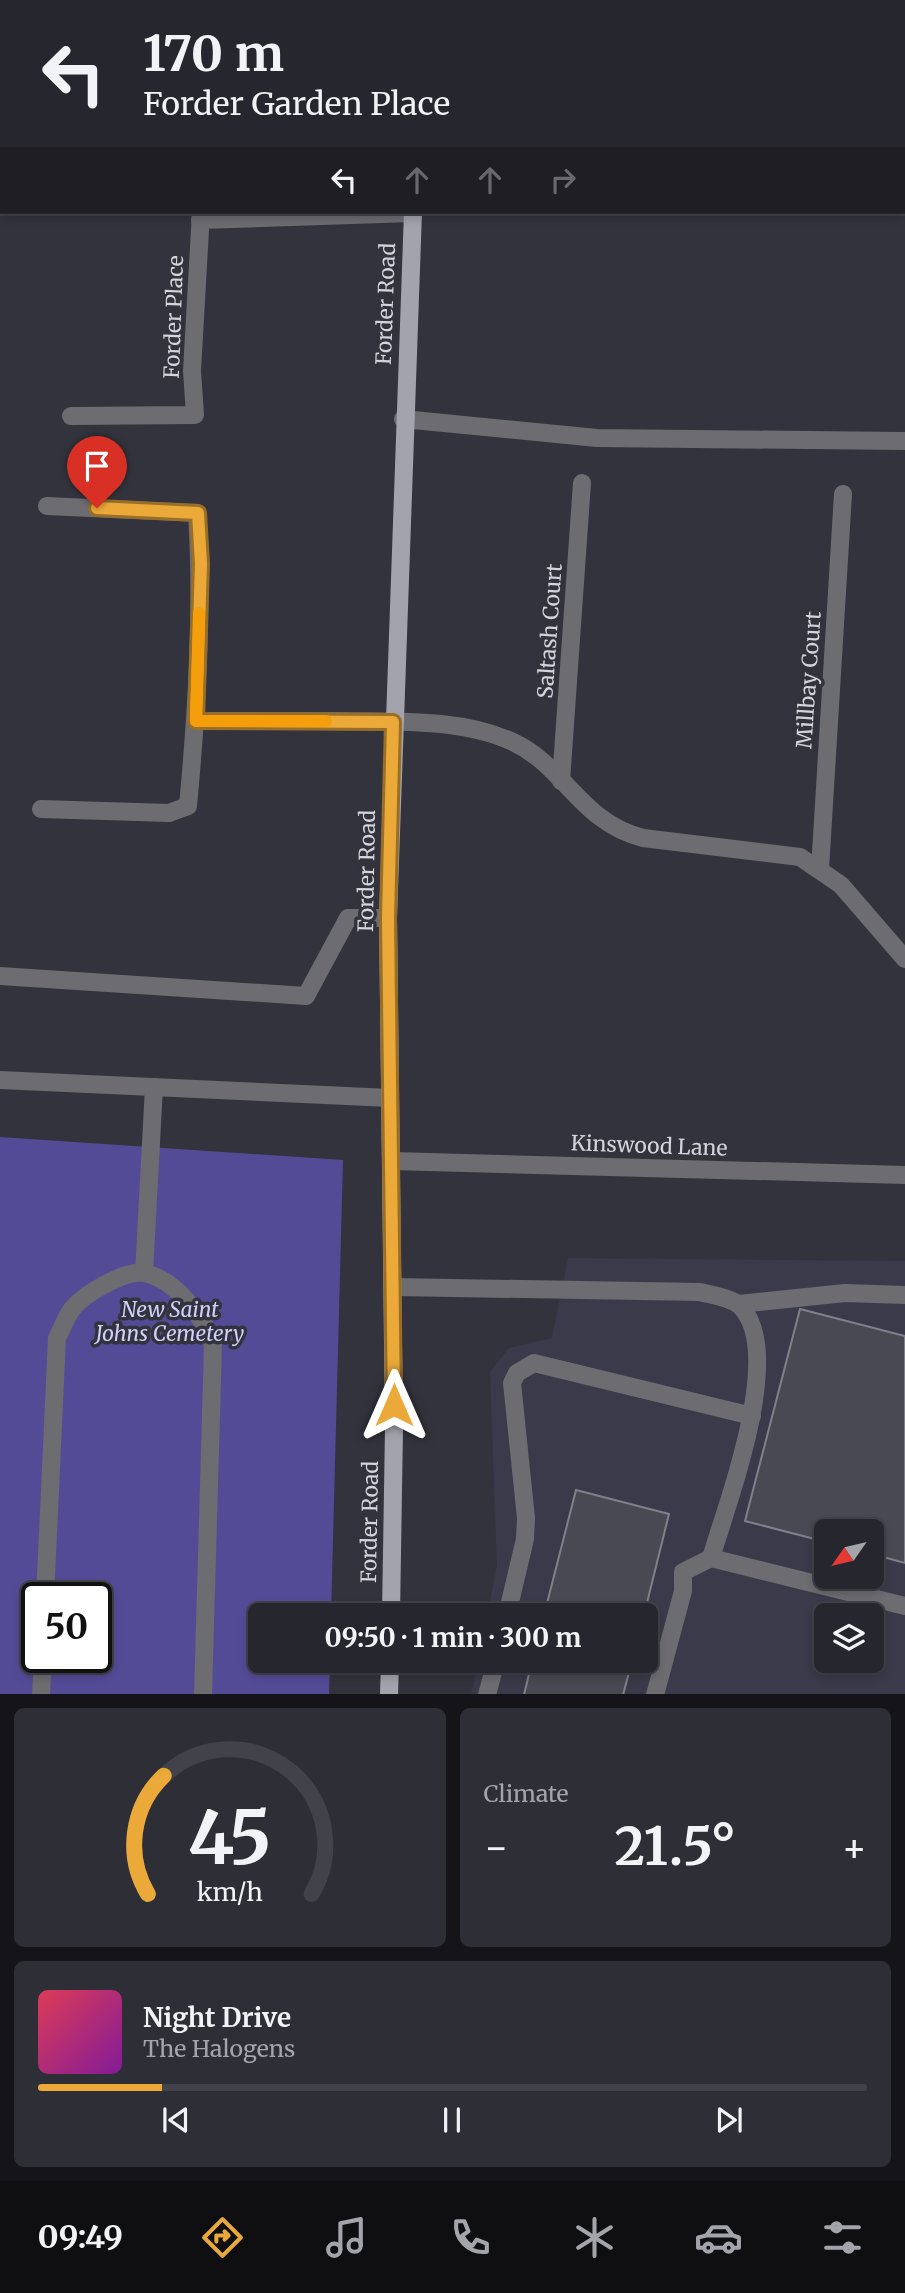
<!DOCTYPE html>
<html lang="en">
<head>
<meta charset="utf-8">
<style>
  :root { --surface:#26262e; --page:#2e2e36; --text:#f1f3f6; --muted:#a4a5aa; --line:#42434a; --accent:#eba93a }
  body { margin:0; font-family:Merriweather,serif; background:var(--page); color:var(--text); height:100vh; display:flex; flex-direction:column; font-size:26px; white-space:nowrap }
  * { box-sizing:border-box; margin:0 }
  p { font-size:23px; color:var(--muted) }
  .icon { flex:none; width:38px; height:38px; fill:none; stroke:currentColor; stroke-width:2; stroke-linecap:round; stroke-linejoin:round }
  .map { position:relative; height:1694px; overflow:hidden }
  .side { display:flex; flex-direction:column; gap:14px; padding:14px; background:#151519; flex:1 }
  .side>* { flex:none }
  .guide { position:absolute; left:0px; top:0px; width:906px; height:214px; box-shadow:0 4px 10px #0003,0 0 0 2px var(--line); background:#26262e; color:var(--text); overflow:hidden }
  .needle { width:46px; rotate:236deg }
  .tools { position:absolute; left:814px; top:1519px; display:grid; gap:14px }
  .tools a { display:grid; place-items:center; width:70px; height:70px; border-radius:10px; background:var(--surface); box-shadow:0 4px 10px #0003,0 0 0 2px var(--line); font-size:35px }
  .speed { position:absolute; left:21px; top:1582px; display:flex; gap:14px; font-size:35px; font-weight:700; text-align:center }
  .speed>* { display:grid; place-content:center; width:91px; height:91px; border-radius:50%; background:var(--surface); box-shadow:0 4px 10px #0003,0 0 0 2px var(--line); line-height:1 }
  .speed .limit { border:4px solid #111; border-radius:10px; background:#fff; color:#111 }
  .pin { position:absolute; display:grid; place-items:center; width:60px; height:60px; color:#fff; margin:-72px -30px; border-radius:50% 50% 50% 0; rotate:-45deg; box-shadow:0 0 7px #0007 }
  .pin .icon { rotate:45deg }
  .me { position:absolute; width:77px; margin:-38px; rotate:0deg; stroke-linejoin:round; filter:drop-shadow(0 0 5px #0008) }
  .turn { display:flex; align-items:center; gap:24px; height:147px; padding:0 28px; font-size:32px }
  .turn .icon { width:91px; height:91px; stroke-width:2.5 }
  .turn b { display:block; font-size:49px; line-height:60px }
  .lanes { display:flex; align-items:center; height:66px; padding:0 28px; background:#0003; justify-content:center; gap:35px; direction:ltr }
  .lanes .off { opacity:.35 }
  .big { font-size:52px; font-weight:700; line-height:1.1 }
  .side .tile { flex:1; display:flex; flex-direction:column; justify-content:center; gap:10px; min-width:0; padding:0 24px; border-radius:10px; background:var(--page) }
  .side .dial { align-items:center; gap:0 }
  .dial svg { height:182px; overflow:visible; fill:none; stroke:var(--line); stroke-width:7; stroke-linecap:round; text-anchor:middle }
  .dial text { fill:var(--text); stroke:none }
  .song { display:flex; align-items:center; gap:21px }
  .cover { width:84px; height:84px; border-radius:10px; background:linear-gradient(135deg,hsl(350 70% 55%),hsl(290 70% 35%)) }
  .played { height:7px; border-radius:4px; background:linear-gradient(90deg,var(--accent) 15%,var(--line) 15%) }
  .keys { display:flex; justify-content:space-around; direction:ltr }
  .heat { display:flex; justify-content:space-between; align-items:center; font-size:38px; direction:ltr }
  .side .tiles { flex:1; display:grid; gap:14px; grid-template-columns:1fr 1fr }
  .tile:last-child { grid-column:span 2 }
  .trip { position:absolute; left:248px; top:1603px; width:410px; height:70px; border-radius:10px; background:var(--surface); box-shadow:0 4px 10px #0003,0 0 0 2px var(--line); font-weight:700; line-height:70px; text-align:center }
  .tabs { display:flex; height:112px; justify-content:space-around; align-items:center; background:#0f0f12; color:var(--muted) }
  .tabs .icon { width:49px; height:49px }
  .tabs .selected { color:var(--accent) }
  .tabs b { font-size:32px; color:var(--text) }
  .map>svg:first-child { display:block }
</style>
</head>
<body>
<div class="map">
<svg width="905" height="1695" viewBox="0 0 905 1695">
  <rect width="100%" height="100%" fill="#33333d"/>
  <path fill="#3b3a4a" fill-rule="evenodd" d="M568,1258L905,1261V1694L471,1695L478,1661H646V1615H487L497,1566L490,1372L509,1348L552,1338ZM826,1531H872V1577H826ZM826,1615H872V1661H826Z"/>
  <path fill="#544b97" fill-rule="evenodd" d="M0,1137L343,1160L331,1615H261V1661H330L329,1694H0ZM37,1598H96V1657H37Z"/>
  <g fill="#494953" stroke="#80808b" stroke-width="2">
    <path d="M800,1309L905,1336V1563L872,1554V1531H826V1542L745,1521Z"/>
    <path d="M576,1490L669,1514L644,1615H544Z"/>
    <path d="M532,1661H632L623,1695H524Z"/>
  </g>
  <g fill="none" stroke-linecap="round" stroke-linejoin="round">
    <g stroke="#6c6c71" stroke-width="18">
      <path d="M200,220L412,213"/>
      <path d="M71,416L195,415L192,371L201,212"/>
      <path d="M403,419L597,438L905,441"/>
      <path d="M196,721C244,721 292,721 340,721C395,722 461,718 513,742C565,766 580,822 643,838L800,857L841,885L905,959"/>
      <path d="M561,781L582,483"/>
      <path d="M41,809L169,813L188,806C197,709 203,611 197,513L47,506"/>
      <path d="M820,869L843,494"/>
      <path d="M0,976L306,996L348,918H388"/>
      <path d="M0,1080L390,1098"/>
      <path d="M392,1161L905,1175"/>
      <path d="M144,1273L154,1087"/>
      <path d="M394,1287L700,1292C711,1295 732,1298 740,1306C786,1351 727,1503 711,1558"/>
      <path d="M739,1304L845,1293L905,1295"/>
      <path d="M45,1598L57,1338C62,1329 66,1317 72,1309C79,1300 93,1291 102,1286C114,1280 129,1271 144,1273C175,1279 204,1317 213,1345L203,1695"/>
      <path d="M507,1615L525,1539L526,1518L512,1383L517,1373L534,1363L752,1416"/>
      <path d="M41,1695L43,1657"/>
      <path d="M487,1695L496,1661"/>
      <path d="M655,1695L683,1591V1572L711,1558L905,1606"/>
    </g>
    <g stroke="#a3a3ad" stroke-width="18">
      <path d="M424,2V0"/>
      <path d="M391,1615L394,1428L388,918L413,212"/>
      <path d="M389,1695L390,1661"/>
    </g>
  </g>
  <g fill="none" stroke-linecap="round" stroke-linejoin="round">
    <defs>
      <path id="route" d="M97,508L198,513L201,564L196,721L393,722L388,918L394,1405"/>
    </defs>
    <use href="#route" stroke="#996e26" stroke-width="18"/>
    <use href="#route" stroke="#eba93a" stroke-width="12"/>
    <path stroke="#f59e0b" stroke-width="12" d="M199,613L196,721H326"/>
  </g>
  <g text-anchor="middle" stroke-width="7" stroke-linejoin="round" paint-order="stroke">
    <g font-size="21" fill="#d4d4da" stroke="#33333d">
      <text transform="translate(386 304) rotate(-88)" y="7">Forder Road</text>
      <text transform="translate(174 317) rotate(-88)" y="7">Forder Place</text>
      <text transform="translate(550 631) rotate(-86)" y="7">Saltash Court</text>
      <text transform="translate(809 680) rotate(-86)" y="7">Millbay Court</text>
      <text transform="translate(367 871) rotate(-89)" y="7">Forder Road</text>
      <text transform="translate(649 1146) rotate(2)" y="7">Kinswood Lane</text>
      <text transform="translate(370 1522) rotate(-89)" y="7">Forder Road</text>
    </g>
    <g font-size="21" font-style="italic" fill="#d1d0fc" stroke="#33333d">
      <text x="170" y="1317">New Saint<tspan x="170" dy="24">Johns Cemetery</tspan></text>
    </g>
  </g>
</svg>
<div class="tools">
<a><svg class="needle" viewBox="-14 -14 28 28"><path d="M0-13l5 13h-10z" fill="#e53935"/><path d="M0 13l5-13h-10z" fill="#a4a5aa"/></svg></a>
<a><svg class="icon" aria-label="layers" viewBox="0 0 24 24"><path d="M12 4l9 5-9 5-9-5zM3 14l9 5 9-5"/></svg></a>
</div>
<div class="speed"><div class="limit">50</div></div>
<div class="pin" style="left:97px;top:508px;background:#d93025"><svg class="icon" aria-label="arrive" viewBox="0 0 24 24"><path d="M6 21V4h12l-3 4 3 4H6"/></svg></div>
<svg class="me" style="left:394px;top:1405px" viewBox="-20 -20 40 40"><path d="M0-17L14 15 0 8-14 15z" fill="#eba93a" stroke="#fff" stroke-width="4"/></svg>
<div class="trip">09:50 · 1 min · 300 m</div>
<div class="guide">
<div class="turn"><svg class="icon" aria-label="left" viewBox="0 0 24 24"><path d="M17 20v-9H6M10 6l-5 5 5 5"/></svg><div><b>170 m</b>Forder Garden Place</div></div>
<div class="lanes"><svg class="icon" aria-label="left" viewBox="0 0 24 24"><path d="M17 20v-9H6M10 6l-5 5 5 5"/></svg><svg class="icon off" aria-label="ahead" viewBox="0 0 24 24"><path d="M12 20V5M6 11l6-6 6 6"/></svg><svg class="icon off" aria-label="ahead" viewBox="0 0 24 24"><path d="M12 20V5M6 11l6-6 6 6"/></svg><svg class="icon off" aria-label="right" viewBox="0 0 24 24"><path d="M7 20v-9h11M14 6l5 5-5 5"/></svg></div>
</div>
</div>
<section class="side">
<div class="tiles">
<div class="tile dial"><svg viewBox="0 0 100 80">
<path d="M14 69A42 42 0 1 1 86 69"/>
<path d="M14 69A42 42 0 0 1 21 17" stroke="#eba93a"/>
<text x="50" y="56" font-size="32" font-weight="700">45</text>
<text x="50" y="72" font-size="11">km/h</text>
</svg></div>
<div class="tile"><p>Climate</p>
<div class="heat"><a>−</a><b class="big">21.5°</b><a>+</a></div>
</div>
<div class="tile">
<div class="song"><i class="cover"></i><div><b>Night Drive</b><p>The Halogens</p></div></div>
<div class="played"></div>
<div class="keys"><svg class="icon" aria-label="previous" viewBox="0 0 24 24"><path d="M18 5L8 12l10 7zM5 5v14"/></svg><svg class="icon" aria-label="pause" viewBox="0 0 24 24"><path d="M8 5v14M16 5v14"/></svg><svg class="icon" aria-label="next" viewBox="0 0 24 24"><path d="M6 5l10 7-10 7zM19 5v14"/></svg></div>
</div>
</div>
</section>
<nav class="tabs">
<b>09:49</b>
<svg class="icon selected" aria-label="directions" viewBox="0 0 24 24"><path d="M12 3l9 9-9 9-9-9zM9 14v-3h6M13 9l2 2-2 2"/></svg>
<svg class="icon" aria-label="music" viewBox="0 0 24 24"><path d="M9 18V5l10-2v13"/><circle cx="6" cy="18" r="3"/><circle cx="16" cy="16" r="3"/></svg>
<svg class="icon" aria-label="phone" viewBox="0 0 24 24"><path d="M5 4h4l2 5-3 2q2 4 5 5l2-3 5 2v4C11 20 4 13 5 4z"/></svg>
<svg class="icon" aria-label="climate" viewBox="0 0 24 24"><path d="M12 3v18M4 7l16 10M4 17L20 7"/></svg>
<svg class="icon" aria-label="car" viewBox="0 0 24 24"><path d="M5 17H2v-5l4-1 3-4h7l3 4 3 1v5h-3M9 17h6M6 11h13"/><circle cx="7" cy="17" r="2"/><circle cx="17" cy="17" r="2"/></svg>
<svg class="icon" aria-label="filters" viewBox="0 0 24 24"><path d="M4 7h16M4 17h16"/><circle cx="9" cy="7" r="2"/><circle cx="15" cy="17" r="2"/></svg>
</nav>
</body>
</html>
